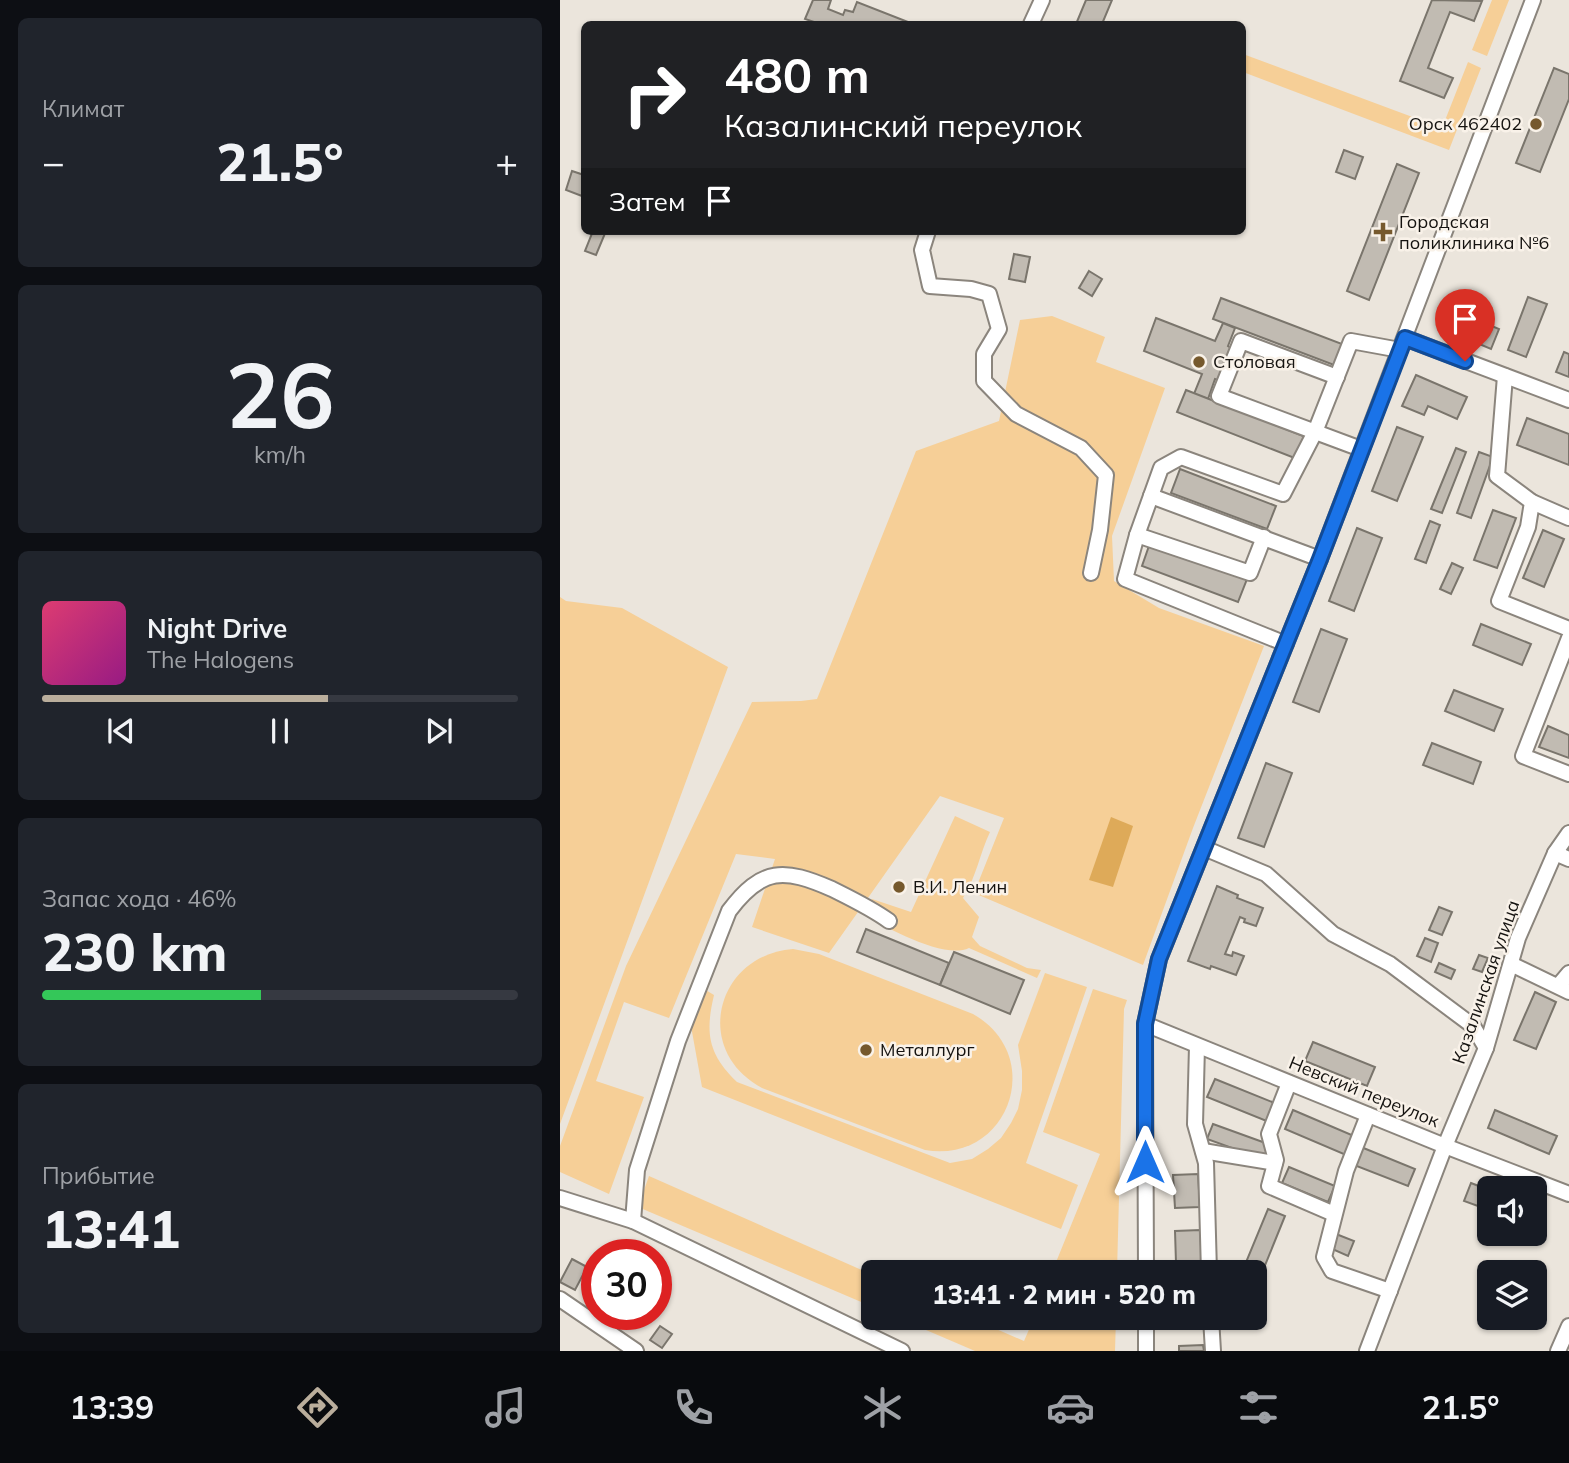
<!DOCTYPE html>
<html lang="ru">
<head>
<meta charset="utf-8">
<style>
  :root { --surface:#171b24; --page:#20242c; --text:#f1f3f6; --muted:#9ea1a6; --line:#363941; --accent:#baae9c }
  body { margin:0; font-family:Mulish,sans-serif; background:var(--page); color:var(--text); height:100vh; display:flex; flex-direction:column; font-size:26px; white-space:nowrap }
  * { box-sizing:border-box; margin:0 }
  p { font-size:23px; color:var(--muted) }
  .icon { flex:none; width:38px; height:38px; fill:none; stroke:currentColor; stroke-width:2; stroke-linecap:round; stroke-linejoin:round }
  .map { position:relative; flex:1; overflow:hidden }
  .panel { display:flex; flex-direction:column; gap:18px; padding:18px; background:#0d0f14; width:560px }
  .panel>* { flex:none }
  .hud { position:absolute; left:21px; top:21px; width:665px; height:214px; border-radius:10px; box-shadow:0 2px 5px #0004; background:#202124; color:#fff; overflow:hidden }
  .controls { position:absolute; left:917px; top:1176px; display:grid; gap:14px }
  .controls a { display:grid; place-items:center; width:70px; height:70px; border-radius:10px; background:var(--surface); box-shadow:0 2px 5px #0004; font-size:35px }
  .speed { position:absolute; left:21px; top:1239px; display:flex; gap:14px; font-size:35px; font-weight:700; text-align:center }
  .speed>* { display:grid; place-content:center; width:91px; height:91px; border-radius:50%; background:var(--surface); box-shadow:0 2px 5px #0004; line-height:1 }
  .speed .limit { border:10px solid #d22; background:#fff; color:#111 }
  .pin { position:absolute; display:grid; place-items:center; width:60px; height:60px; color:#fff; margin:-72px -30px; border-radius:50% 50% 50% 0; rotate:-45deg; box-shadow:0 0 7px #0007 }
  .pin .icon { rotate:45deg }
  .me { position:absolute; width:77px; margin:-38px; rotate:0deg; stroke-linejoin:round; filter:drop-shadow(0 0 5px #0008) }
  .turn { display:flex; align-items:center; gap:24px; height:147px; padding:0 28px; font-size:32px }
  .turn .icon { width:91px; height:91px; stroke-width:2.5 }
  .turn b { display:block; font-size:49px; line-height:60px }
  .then { display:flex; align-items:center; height:66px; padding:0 28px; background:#0003; gap:14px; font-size:26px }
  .big { font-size:52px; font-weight:800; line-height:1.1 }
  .panel .card { flex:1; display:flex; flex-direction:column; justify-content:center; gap:10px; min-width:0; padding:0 24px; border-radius:10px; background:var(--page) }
  .panel .dial { align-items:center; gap:0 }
  .dial b { font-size:91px; line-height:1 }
  .song { display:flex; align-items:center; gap:21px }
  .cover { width:84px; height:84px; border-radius:10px; background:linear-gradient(135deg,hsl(340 70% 55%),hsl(310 70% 35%)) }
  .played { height:7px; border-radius:4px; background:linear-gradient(90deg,var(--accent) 60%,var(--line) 60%) }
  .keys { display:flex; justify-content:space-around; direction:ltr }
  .heat { display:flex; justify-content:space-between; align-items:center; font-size:38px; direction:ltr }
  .charge { height:10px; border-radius:5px; background:linear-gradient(90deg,#34c759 46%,var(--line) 0) }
  .trip { position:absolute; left:301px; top:1260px; width:406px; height:70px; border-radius:10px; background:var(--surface); box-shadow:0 2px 5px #0004; font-weight:800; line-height:70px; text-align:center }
  .dock { display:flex; height:112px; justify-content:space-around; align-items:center; background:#090b0e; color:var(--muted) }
  .dock .icon { width:49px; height:49px }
  .dock .active { color:var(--accent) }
  .dock b { font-size:32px; color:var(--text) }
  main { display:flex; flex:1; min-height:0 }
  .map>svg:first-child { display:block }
</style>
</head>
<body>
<main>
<section class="panel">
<div class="card"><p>Климат</p>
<div class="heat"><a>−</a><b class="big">21.5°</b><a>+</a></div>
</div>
<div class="card dial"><b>26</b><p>km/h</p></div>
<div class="card">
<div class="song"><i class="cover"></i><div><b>Night Drive</b><p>The Halogens</p></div></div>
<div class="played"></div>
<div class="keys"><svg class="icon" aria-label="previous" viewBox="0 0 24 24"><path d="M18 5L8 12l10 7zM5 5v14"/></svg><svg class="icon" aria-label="pause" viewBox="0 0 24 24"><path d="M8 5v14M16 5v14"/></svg><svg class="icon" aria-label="next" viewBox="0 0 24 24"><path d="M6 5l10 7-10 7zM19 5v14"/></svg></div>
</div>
<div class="card"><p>Запас хода · 46%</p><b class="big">230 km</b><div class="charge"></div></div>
<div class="card"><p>Прибытие</p><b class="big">13:41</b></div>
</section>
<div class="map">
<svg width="1009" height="1351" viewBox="0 0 1009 1351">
  <rect width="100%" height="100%" fill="#ebe5dc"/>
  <g fill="#f6cf97">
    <path d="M932,0H949L927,56L912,50Z"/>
    <path d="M683,54L882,128L908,62L921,68L889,150L683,72Z"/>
    <path d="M492,316L545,337L536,362L605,388L552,536L554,581L599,608L704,646L633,828L583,965L414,893L444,818L380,796L269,953L192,927L215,859L176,854L109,1018L64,1002L36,1081L84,1097L49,1194L0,1172V1146L66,966L192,702L241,701L257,699L356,451L439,421L460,320Z"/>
    <path d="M0,597L6,601L62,608L168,667L0,1124Z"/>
    <path d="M395,816L430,832C420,853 416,878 403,898L419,917L412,937L420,946L467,968L481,970L477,978L409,948C384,960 326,927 302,914L312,899L351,912Z"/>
    <path d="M233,949L259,954L413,1014C487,1056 449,1164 365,1150L202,1088C132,1051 155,955 233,949Z"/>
    <path d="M485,973L527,987L466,1163L518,1185L501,1229L142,1087L129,1015L139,986L154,995C145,1033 148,1054 177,1082L390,1163L412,1159L428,1149L441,1138L451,1123L458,1109L462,1090V1071L458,1045Z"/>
    <path d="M533,989L567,1000L564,1009L557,1272H492L540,1154L483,1132Z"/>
    <path d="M89,1176L313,1275V1307L78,1207Z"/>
    <path d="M338,1318H411L464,1341L474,1318H556L555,1351H415Z"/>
  </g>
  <path fill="#deaa59" d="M551,817L573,826L553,887L529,880Z"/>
  <g fill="#c1bbb2" stroke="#7a756c" stroke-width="2">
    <path d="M253,0H271L268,9L283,15L285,10L293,12L297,2L353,24H260L245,19Z"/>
    <path d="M526,0H552L542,24H516Z"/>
    <path d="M872,0L922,1L914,21L890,12L868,68L893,78L884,98L840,81Z"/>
    <path d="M994,68L1009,74V99L980,172L956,163Z"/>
    <path d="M784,150L803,157L795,179L776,172Z"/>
    <path d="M837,164L859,173L809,300L787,291Z"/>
    <path d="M12,171L24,175L22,196L6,190Z"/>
    <path d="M33,231H46L36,255L25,251Z"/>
    <path d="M454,254L470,257L465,282L449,279Z"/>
    <path d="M529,271L542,279L532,296L519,288Z"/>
    <path d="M894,297L915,306L910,317L939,329L931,349L881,328Z"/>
    <path d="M968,297L987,304L966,357L948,350Z"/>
    <path d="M661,298L782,344L774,365L653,319Z"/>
    <path d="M596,318L655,341L663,323L675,328L668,346L671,348L658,380L655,379L648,399L634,394L642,374L584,351Z"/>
    <path d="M1004,352L1009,354V377L996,372Z"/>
    <path d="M856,375L907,397L897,419L868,406L864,415L842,406Z"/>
    <path d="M626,390L746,437L737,459L617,412Z"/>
    <path d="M967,418L1009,434V465L957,445Z"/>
    <path d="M837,427L863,437L837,501L812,491Z"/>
    <path d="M896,448L906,452L882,513L871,509Z"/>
    <path d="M919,452L933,457L911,518L897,513Z"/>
    <path d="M620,469L716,506L707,529L611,493Z"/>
    <path d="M933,510L956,518L937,568L914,560Z"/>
    <path d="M870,521L880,525L866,563L855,559Z"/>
    <path d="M797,528L822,538L794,611L769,601Z"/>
    <path d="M983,530L1004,539L984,587L963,578Z"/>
    <path d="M590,543L687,579L678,602L582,566Z"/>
    <path d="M892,563L903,568L891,594L880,589Z"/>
    <path d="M921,624L971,644L962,665L913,645Z"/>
    <path d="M761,629L787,639L759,712L733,702Z"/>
    <path d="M894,690L943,709L934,731L885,711Z"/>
    <path d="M988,726L1009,735V758L979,747Z"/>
    <path d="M872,743L921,762L913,784L863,765Z"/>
    <path d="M706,763L732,773L704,847L678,838Z"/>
    <path d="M657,886L678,895L677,898L703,908L696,926L684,922L685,919L680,917L665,954L672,956L673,952L684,956L676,975L651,966L650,969L628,961Z"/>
    <path d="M879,907L892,912L882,935L869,930Z"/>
    <path d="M306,929L389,963L380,985L297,952Z"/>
    <path d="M865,938L878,943L871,962L857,956Z"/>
    <path d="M394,952L464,980L450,1014L380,985Z"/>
    <path d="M919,955L928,958L922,972L913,969Z"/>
    <path d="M879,963L895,970L891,979L875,972Z"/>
    <path d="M975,992L996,1002L976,1049L954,1040Z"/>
    <path d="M753,1042L815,1067L807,1086L745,1061Z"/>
    <path d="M655,1079L717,1104L709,1122L647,1097Z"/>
    <path d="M733,1110L794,1136L786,1155L725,1129Z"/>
    <path d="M935,1110L997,1136L989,1154L928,1128Z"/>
    <path d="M653,1124L711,1145L705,1160L647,1139Z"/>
    <path d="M801,1147L855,1169L848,1186L794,1165Z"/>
    <path d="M729,1167L775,1186L768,1202L722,1183Z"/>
    <path d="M638,1174L640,1207L615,1208L613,1175Z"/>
    <path d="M911,1183L929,1190V1210L904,1201Z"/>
    <path d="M708,1209L725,1216L695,1290V1272H682Z"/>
    <path d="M640,1230L642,1262L616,1263L615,1231Z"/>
    <path d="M776,1234L794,1241L788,1256L770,1248Z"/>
    <path d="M12,1259L27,1267L15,1290L0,1282Z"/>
    <path d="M64,1314H79L73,1327L61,1322Z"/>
    <path d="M100,1326L112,1334L102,1348L90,1340Z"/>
    <path d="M643,1345L644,1351H619V1346Z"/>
  </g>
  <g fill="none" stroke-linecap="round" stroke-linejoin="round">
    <defs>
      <g id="minor">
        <path d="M471,24L482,0"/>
        <path d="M368,231L362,250L370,286L411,289L429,294L439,329L424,354V381L456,414L521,448L546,475L540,530L531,573"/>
        <path d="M845,338L1009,400"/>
        <path d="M945,376L937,476L972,502L968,527L939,601L1009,629"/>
        <path d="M777,377L681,341L659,396L801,449"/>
        <path d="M591,496L760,559"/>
        <path d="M972,502L1009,518"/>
        <path d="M577,535L690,573L704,537"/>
        <path d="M1009,638L963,756L1009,774"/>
        <path d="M726,644L565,579L577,535L601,468L621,457L723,494L755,432L791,341L840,350"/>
        <path d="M644,848L706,874L773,934L830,964L913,1026L926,1048"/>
        <path d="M995,853L1009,859"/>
        <path d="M951,964L1009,992"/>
        <path d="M998,986L1009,973"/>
        <path d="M585,1024L885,1146L1009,1194"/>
        <path d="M637,1046L635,1124L646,1163L649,1272"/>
        <path d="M729,1083L709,1134L716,1160L709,1186L774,1214"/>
        <path d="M808,1115L786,1171L764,1257L772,1271L830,1291"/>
        <path d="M643,1151L715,1163"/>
        <path d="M0,1198L73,1221L342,1351"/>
        <path d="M73,1221L77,1170L118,1041L169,911C202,867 224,868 272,889C292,899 311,908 329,921"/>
        <path d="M586,1272L585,1024L599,959L760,559L973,0"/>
        <path d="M0,1299L76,1351"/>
        <path d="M586,1318V1351"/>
        <path d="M651,1318L653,1351"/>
        <path d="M807,1351L885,1146L926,1048L958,938L995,853L1009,833"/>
        <path d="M998,1351L1009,1326"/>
      </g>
    </defs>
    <use href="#minor" stroke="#8b857d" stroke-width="18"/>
    <use href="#minor" stroke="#fff" stroke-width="14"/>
  </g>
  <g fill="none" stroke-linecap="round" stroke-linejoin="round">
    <defs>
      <path id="route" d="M585,1162V1024L599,959L760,559L845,338L905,361"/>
    </defs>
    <use href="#route" stroke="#114b97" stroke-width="18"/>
    <use href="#route" stroke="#1a73e8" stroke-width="12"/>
  </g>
  <g fill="#76592d" stroke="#f9f2e9" stroke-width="2.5">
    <circle cx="976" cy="124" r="7"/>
    <path d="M819.5 221.5h7v7h7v7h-7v7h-7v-7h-7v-7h7z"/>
    <circle cx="639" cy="362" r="7"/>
    <circle cx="339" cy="887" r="7"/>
    <circle cx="306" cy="1050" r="7"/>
  </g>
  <g text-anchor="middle" stroke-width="5" stroke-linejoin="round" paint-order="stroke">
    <g font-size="18" fill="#151310" stroke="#f9f2e9" text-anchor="start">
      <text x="962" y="130" text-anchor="end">Орск 462402</text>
      <text x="839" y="228">Городская<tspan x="839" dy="21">поликлиника №6</tspan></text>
      <text x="653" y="368">Столовая</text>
      <text x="353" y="893">В.И. Ленин</text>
      <text x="320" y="1056">Металлург</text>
    </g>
    <g font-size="18" fill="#151310" stroke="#f9f2e9">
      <text transform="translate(926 982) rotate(-71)" y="6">Казалинская улица</text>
      <text transform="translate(804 1092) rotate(22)" y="6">Невский переулок</text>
    </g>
  </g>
</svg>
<div class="controls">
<a><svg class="icon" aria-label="sound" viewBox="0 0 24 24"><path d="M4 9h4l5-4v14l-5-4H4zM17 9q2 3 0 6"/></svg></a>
<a><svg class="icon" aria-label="layers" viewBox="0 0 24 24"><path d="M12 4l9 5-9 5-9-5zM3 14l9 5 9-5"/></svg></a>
</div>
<div class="speed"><div class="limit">30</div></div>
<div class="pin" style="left:905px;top:361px;background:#d93025"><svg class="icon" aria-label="arrive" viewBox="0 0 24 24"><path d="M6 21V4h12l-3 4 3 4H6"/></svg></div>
<svg class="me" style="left:585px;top:1162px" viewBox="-20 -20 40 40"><path d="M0-17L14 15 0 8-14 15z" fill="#1a73e8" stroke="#fff" stroke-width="4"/></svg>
<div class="trip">13:41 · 2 мин · 520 m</div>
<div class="hud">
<div class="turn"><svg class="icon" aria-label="right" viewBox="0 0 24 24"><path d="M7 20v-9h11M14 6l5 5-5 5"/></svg><div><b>480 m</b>Казалинский переулок</div></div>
<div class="then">Затем<svg class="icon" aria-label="arrive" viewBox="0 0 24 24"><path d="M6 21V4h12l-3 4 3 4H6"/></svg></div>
</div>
</div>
</main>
<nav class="dock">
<b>13:39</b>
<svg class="icon active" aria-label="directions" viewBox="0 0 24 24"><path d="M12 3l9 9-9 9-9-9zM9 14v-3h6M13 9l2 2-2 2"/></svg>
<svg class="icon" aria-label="music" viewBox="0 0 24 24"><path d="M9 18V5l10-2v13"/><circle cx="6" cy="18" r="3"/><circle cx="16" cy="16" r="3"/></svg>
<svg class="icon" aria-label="phone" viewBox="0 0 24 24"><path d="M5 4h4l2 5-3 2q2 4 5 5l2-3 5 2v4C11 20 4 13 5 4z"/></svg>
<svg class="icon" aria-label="climate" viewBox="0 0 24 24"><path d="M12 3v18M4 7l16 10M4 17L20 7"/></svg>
<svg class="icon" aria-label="car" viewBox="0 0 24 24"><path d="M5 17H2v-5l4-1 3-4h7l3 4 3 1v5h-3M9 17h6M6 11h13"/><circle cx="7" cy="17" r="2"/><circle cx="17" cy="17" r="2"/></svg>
<svg class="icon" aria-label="filters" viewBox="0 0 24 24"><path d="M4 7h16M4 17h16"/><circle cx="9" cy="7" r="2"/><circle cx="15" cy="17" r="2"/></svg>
<b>21.5°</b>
</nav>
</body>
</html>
